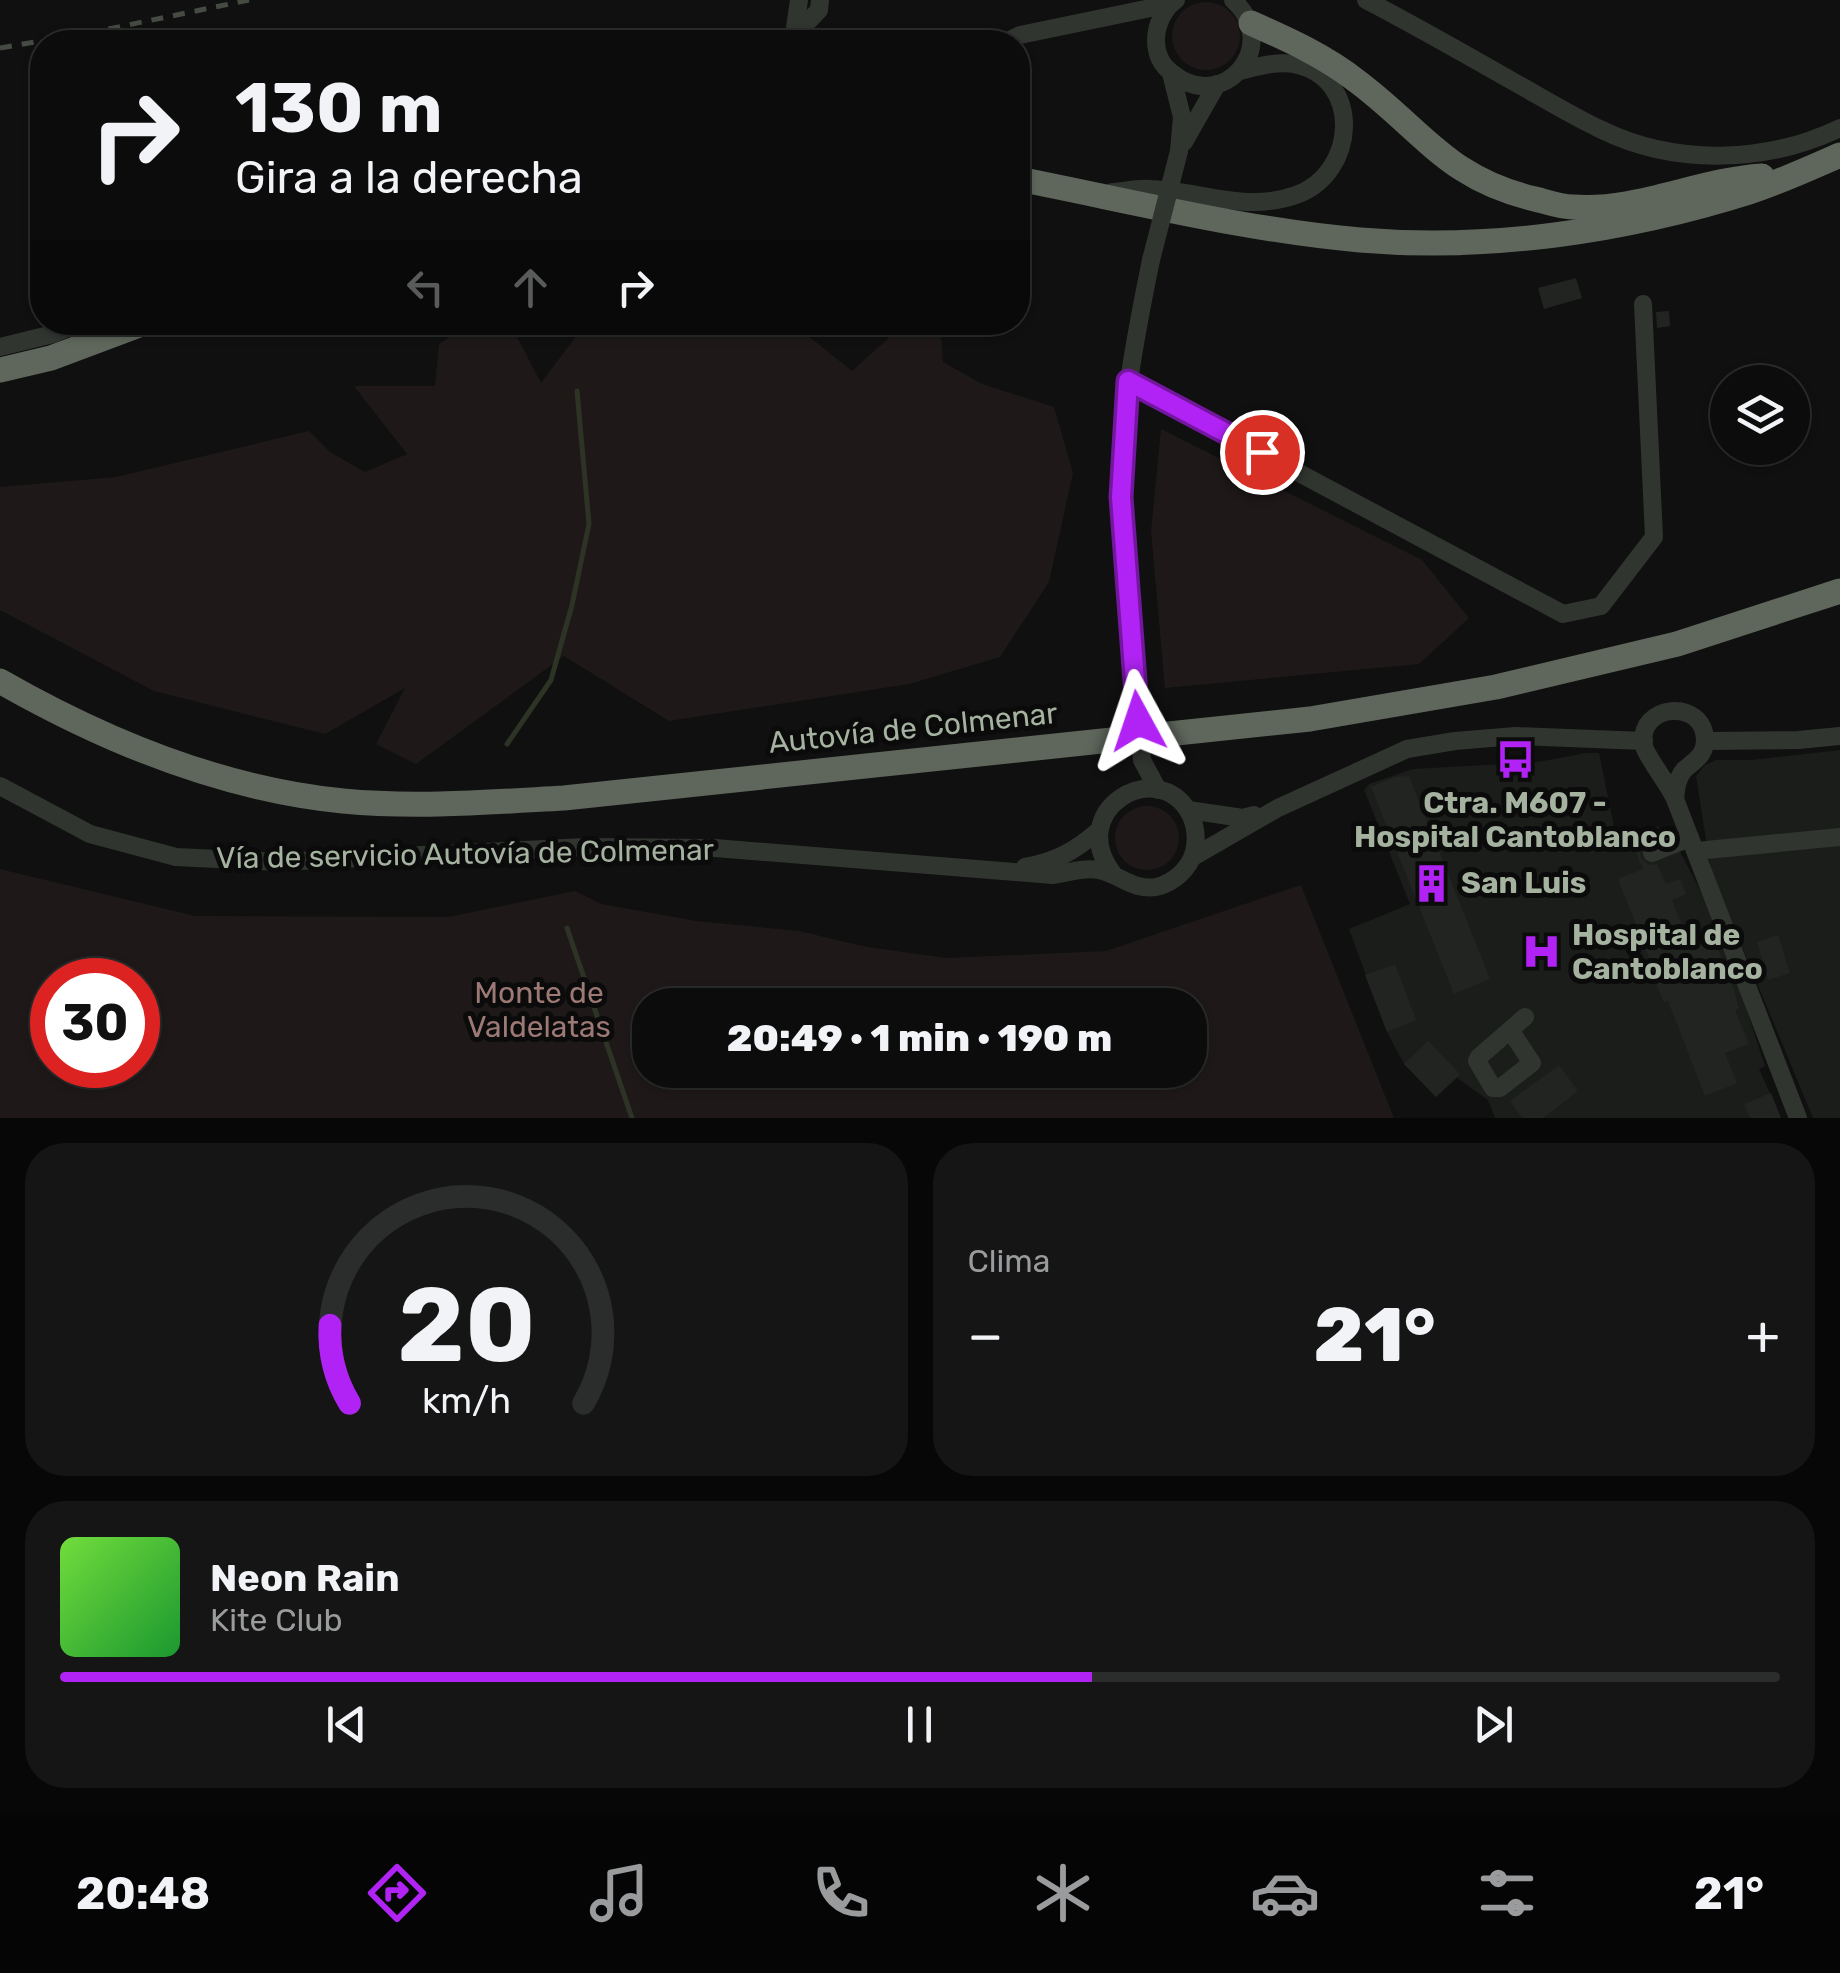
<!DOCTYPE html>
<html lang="es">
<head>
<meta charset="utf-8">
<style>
  :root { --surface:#0b0c0b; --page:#141514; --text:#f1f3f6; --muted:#9a9b9d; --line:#2b2c2c; --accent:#b123f4 }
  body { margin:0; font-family:Rubik,sans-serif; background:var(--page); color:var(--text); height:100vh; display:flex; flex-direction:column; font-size:38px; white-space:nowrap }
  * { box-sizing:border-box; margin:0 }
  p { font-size:32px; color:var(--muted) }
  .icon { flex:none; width:55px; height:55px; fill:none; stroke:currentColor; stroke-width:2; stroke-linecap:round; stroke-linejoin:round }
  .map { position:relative; height:1118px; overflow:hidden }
  .drawer { display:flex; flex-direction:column; gap:25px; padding:25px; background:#060706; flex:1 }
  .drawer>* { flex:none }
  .top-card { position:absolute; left:30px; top:30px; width:1000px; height:305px; border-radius:40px; box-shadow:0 2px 8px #0004,0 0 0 2px var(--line); background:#0b0c0b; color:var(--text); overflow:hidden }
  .tools { position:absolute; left:1710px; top:365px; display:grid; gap:20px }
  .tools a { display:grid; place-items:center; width:100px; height:100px; border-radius:50%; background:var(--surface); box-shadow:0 2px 8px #0004,0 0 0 2px var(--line); font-size:50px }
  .speed { position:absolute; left:30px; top:958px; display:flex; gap:20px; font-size:50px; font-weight:700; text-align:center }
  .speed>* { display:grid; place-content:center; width:130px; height:130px; border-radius:50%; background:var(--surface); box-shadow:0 2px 8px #0004,0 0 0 2px var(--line); line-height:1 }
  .speed .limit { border:15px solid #d22; background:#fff; color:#111 }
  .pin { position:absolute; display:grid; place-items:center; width:85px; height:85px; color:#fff; margin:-42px; border:5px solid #fff; border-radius:50%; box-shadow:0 2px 10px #0007 }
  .me { position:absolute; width:110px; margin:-55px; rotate:355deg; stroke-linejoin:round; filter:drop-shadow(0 0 8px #0008) }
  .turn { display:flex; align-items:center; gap:35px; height:210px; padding:0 40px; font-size:45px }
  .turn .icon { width:130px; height:130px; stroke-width:2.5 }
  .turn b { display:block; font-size:70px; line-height:85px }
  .lanes { display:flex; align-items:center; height:95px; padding:0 40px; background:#0003; justify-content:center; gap:50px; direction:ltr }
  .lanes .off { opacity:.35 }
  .big { font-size:75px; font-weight:800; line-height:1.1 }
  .drawer .widget { flex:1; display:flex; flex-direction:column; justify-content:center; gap:15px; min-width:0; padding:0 35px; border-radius:40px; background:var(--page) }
  .drawer .dial { align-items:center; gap:0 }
  .dial svg { height:260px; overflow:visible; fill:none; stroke:var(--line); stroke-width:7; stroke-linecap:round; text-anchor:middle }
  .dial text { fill:var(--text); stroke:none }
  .song { display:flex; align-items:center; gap:30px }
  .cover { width:120px; height:120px; border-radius:15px; background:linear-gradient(135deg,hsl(100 70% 55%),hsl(130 70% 35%)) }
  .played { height:10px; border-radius:5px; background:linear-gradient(90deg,var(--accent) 60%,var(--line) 60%) }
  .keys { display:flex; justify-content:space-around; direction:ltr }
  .heat { display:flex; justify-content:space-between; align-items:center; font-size:55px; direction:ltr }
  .drawer .tiles { flex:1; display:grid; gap:25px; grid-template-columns:1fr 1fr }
  .widget:last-child { grid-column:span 2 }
  .trip { position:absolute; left:632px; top:988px; width:575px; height:100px; border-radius:40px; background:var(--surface); box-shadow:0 2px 8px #0004,0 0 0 2px var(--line); font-weight:800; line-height:100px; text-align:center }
  .dock { display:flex; height:160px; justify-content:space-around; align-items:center; background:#040504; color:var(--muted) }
  .dock .icon { width:70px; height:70px }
  .dock .on { color:var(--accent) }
  .dock b { font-size:45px; color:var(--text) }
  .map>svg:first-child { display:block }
</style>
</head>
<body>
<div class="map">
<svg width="1840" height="1118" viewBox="0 0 1840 1118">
  <rect width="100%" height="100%" fill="#0f100f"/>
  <g fill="#1b1d1b">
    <path d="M1840,750V1118H1813L1711,872L1696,776L1705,765L1716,760H1751Z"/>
    <path d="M1586,753H1599L1617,841L1659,826L1669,851L1678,848L1719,926L1765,1066L1759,1069L1781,1118H1495L1488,1100L1457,1078L1436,1097L1404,1064L1387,1032L1349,929L1410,904L1364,790L1369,784L1413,769L1538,762Z"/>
  </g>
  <g fill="#1e1918" fill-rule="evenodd">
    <circle cx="1206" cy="36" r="34"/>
    <path d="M474,322L506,323L515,333L541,383L586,323H792L852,371L905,323H927L941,334L943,362L982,384L1054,407L1073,473L1049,582L1000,657L909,684L669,721L564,656L416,764L376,744L405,688L325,734L154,691L0,610V487L116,477L309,431L330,452L365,472L407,454L354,386H435L439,344Z"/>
    <path d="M1161,429L1422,560L1469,618L1419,664L1165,688L1151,531Z"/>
    <circle cx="1147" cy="838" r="32"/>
    <path d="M0,869L195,916L448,917L575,891L601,904L696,921L799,931L867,947L947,958L1106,951L1301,885L1394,1118H0ZM138,980V1065H52V980ZM1190,1005V1070H650V1005Z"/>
  </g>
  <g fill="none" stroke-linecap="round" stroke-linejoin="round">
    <g stroke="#2d3426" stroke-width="5">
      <path d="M507,744L551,680L572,605L589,524L577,391"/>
      <path d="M567,928L632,1118"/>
    </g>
  </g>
  <g fill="#222422">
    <path d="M1576,278L1582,298L1544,309L1538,288Z"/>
    <path d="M1669,311L1670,326L1657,328L1656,312Z"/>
    <path d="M1409,776L1490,979L1454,994L1371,787L1395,777Z"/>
    <path d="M1647,837L1648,841L1640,850L1641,858L1649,865L1657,864L1666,884L1680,879L1686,894L1672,900L1688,941L1694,938L1697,945L1714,939L1733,987L1739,1009L1735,1010L1749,1044L1725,1053L1737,1083L1705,1096L1668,1001L1664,1002L1653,977L1656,975L1618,879L1643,869L1632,843Z"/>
    <path d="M1778,935L1790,973L1768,980L1757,942Z"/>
    <path d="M1395,964L1416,1020L1387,1032L1365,975Z"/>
    <path d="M1428,1041L1460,1074L1436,1097L1404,1064Z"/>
    <path d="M1559,1065L1578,1091L1543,1118H1522L1510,1101Z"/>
    <path d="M1771,1093L1781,1118H1750L1744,1104Z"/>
  </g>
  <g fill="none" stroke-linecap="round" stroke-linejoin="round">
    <g stroke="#313530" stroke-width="18">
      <path d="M1176,0C1164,8 1156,25 1156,40C1156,54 1161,65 1172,73C1222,115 1283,46 1233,0"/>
      <path d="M1366,0C1416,26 1465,54 1514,82C1543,98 1572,116 1602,130C1676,166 1767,163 1840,128"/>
      <path d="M797,33L819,10L820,0"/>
      <path d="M793,42L799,0"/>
      <path d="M1006,42L1020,35L1170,4"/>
      <path d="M1171,73L1182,117L1179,151"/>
      <path d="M1184,142L1217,84"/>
      <path d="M1112,192C1125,191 1138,188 1151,189C1201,191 1245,213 1296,195C1357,174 1364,77 1293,64C1276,61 1257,67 1240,71"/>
      <path d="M0,347L53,334L81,322"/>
      <path d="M1127,381L1563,614L1601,606L1654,537L1643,304"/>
      <path d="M1135,681C1130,620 1122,558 1121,496C1120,416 1135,338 1151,260"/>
      <path d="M1705,741L1798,740L1840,736"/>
      <path d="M1142,760L1158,790"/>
      <path d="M0,786L90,834L176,857L279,862L586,847L715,848L1053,875C1067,873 1085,867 1098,870C1120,874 1133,891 1156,887C1174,883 1189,869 1194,852C1197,839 1196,826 1190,814C1157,754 1063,811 1114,875"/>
      <path d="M1675,799C1676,789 1677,778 1684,770C1695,760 1705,756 1705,740C1704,697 1636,704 1644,746C1647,758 1668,783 1675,799L1798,1118"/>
      <path d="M1188,810L1243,818L1254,815"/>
      <path d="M1696,851L1840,837"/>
      <path d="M1652,853L1690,838"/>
      <path d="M1193,857L1278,808L1407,749L1455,741L1515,736L1644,741"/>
      <path d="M1025,867C1055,862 1075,851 1098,831"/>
      <path d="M1510,1030L1532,1063L1500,1088H1493L1477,1061L1479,1057L1525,1017"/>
    </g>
    <g stroke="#5f675c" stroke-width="25">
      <path d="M1251,23C1289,40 1325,56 1358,82C1424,132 1448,179 1535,199C1547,202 1560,207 1573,207C1637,212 1698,180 1762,176"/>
      <path d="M1018,179C1131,201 1245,230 1360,240C1490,251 1625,231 1749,192C1780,182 1810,168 1840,155"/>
      <path d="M0,370L51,358L147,322"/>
      <path d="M0,681C105,741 221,789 343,801C417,808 491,802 564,798L1310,719L1496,687L1677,644L1840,591"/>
    </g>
    <path stroke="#454a43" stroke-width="5" stroke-dasharray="12 10" stroke-linecap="butt" d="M0,48L94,32L249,0"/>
    <g stroke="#313530" stroke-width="18">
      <path d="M1151,260L1179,151"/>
      <path d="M1135,681L1142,760"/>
    </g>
  </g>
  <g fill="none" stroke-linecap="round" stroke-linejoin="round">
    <defs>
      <path id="route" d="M1138,721L1121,497L1128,381L1262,452"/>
    </defs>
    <use href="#route" stroke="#73179f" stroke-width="25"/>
    <use href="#route" stroke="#b123f4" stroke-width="18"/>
  </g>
  <defs>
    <symbol id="bus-bare" viewBox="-9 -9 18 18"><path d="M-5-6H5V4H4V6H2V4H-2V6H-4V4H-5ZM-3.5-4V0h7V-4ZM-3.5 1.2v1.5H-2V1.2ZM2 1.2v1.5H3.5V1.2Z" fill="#b123f4" stroke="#0a0b0a" stroke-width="2.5" paint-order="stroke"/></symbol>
    <symbol id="building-bare" viewBox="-9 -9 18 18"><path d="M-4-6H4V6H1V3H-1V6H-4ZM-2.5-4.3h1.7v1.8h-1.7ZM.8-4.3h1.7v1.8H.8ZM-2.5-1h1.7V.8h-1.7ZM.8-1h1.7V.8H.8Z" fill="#b123f4" stroke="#0a0b0a" stroke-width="2.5" paint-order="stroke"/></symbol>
    <symbol id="hospital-bare" viewBox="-9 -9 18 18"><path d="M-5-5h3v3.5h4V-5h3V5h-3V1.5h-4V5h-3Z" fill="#b123f4" stroke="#0a0b0a" stroke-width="2.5" paint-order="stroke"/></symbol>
  </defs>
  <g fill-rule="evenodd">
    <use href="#bus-bare" x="1488" y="732" width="55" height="55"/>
    <use href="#building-bare" x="1404" y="856" width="55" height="55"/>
    <use href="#hospital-bare" x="1514" y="924" width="55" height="55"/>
  </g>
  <g text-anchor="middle" stroke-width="10" stroke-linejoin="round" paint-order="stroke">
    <g font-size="30" fill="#a5b2a0" stroke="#0a0b0a">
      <text transform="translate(913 728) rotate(-6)" y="10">Autovía de Colmenar</text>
      <text transform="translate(465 854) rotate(-1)" y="10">Vía de servicio Autovía de Colmenar</text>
    </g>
    <g font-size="30" font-weight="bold" fill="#a5b2a0" stroke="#0a0b0a" text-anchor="start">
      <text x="1515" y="813" text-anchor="middle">Ctra. M607 -<tspan x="1515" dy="34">Hospital Cantoblanco</tspan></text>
      <text x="1461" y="893">San Luis</text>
      <text x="1572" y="945">Hospital de<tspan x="1572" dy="34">Cantoblanco</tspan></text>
    </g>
    <g font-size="30" fill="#9d7976" stroke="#0a0b0a">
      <text x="539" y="1003">Monte de<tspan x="539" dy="34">Valdelatas</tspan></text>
    </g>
  </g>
</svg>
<div class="tools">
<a><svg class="icon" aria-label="layers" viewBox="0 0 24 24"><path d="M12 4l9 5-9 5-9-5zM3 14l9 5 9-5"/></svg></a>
</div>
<div class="speed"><div class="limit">30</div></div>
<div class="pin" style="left:1262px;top:452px;background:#d93025"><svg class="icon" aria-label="arrive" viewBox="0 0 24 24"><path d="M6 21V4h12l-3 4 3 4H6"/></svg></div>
<svg class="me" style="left:1138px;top:721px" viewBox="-20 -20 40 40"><path d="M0-17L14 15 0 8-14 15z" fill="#b123f4" stroke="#fff" stroke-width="4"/></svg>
<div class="trip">20:49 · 1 min · 190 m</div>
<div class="top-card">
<div class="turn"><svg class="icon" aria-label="right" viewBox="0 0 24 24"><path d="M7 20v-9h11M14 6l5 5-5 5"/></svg><div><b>130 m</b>Gira a la derecha</div></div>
<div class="lanes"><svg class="icon off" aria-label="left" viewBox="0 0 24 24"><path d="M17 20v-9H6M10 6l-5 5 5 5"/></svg><svg class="icon off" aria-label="ahead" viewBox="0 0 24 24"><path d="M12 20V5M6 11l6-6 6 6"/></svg><svg class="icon" aria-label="right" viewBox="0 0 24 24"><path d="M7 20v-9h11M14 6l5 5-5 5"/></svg></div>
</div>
</div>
<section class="drawer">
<div class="tiles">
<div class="widget dial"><svg viewBox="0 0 100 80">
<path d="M14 69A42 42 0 1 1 86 69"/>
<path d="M14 69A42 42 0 0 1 8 45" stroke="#b123f4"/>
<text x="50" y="56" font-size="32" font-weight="700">20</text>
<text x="50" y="72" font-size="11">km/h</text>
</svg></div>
<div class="widget"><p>Clima</p>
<div class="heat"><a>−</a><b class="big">21°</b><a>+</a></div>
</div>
<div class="widget">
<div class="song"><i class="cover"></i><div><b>Neon Rain</b><p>Kite Club</p></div></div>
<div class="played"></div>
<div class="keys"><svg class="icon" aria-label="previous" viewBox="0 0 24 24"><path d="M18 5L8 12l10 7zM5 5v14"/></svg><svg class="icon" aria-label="pause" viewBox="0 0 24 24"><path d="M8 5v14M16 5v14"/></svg><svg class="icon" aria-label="next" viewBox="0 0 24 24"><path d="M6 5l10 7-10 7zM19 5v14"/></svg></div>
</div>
</div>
</section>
<nav class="dock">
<b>20:48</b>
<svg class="icon on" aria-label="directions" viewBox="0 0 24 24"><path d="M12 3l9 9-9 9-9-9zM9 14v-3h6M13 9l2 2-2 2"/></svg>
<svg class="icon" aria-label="music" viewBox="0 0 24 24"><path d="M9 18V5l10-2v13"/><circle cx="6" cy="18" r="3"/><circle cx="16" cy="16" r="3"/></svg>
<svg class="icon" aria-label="phone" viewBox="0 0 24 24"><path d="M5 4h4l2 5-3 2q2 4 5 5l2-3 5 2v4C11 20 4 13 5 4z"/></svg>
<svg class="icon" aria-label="climate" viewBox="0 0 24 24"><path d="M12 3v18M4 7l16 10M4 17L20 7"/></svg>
<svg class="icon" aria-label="car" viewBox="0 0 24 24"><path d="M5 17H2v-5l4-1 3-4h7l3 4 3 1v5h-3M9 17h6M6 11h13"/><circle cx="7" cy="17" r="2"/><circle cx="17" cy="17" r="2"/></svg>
<svg class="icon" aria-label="filters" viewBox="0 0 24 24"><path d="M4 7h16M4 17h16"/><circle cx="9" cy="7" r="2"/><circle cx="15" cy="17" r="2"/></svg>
<b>21°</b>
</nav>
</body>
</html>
